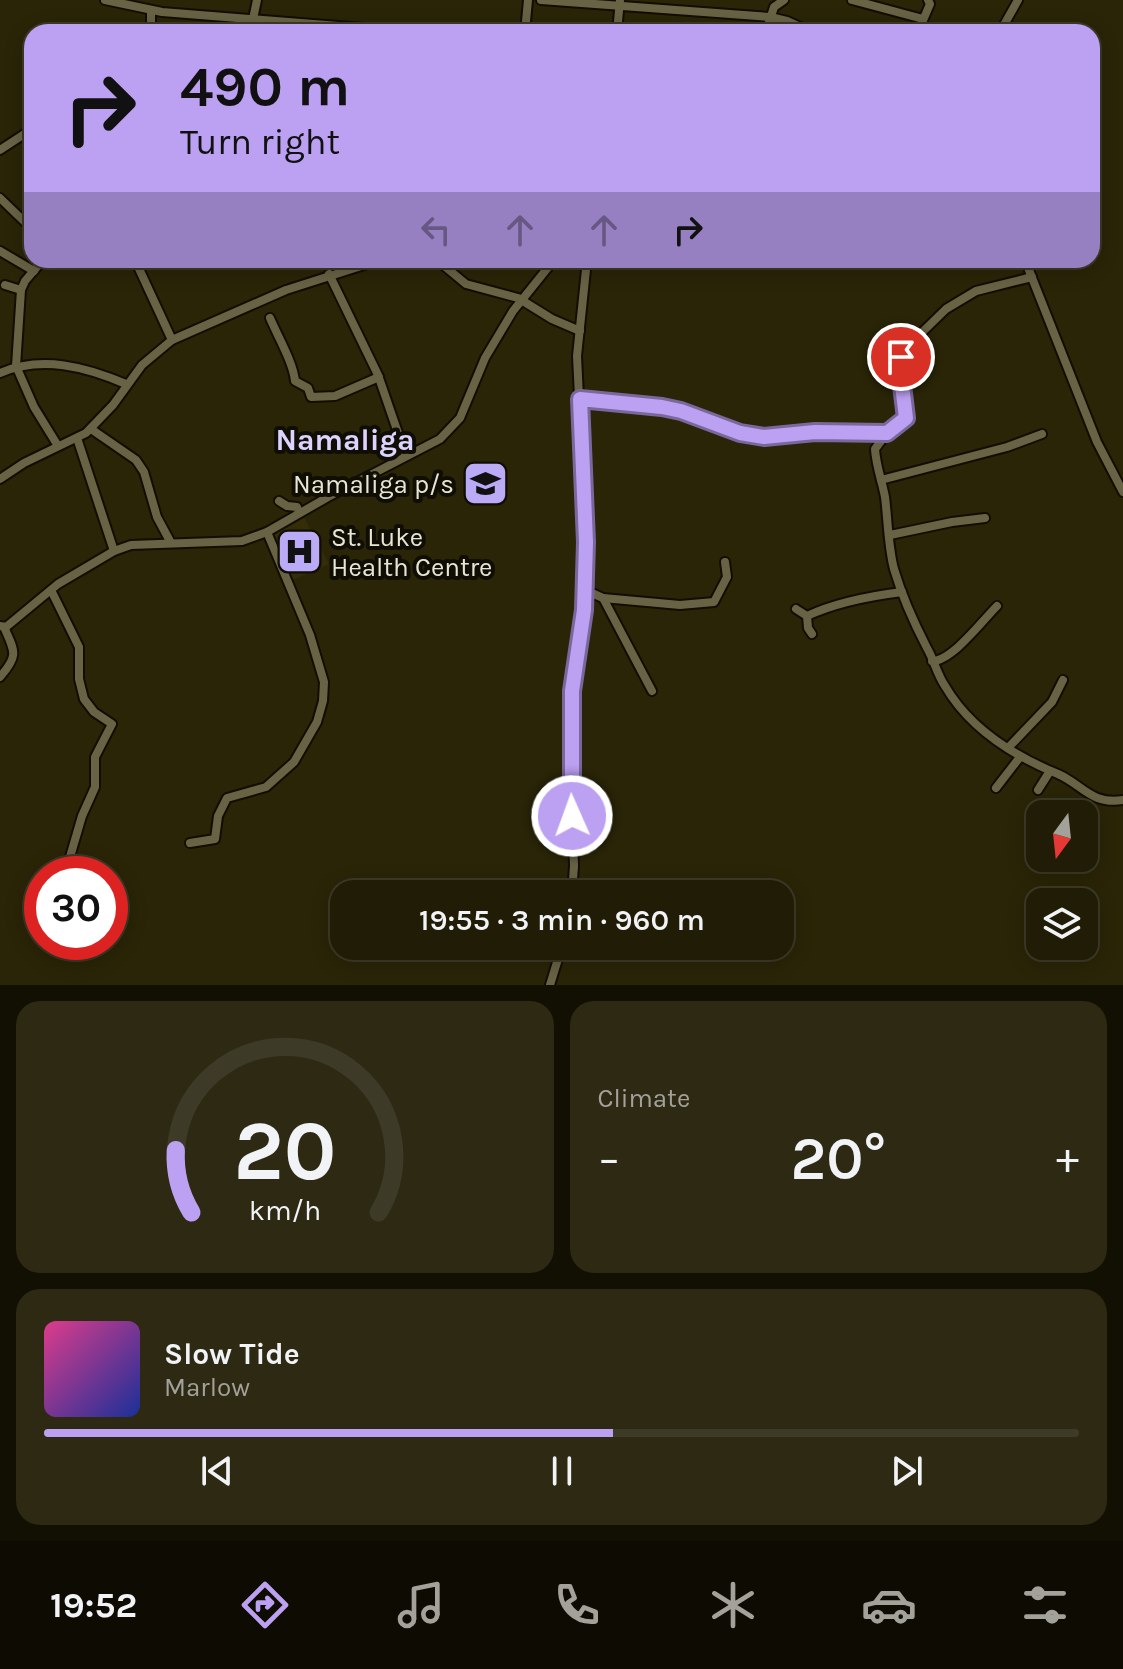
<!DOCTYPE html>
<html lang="en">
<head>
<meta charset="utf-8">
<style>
  :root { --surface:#201c05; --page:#2d2913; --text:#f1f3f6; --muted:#a2a19a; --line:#3d3a27; --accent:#bca0f2 }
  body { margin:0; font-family:Karla,sans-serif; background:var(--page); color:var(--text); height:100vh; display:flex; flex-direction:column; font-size:30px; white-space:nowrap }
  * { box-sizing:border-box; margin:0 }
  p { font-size:26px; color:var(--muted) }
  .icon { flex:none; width:44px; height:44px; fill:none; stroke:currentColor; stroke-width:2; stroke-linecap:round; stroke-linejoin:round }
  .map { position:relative; height:985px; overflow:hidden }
  .drawer { display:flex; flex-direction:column; gap:16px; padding:16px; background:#120f03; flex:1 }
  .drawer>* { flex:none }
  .top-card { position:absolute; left:24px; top:24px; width:1076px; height:244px; border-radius:24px; box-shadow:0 4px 20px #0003,0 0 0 2px var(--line); background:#bca0f2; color:#111; overflow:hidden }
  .needle { width:52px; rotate:195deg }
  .buttons { position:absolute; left:1026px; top:800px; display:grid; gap:16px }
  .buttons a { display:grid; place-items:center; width:72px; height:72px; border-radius:16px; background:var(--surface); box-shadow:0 4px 20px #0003,0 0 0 2px var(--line); font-size:40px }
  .speed { position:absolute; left:24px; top:856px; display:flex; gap:16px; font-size:40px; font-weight:700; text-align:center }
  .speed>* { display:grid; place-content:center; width:104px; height:104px; border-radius:50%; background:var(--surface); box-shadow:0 4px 20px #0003,0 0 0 2px var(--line); line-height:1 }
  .speed .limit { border:12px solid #d22; background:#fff; color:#111 }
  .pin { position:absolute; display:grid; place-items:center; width:68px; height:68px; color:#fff; margin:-34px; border:4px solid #fff; border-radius:50%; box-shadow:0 2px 8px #0007 }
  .me { position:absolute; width:88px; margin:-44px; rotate:358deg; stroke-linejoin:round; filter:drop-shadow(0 0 6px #0008) }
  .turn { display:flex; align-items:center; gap:28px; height:168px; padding:0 24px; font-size:36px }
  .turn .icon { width:104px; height:104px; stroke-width:2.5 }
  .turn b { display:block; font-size:56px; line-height:68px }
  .lanes { display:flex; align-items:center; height:76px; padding:0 24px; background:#0003; justify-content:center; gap:40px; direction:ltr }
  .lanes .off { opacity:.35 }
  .big { font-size:60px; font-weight:600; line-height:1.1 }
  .drawer .tile { flex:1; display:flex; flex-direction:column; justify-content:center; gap:12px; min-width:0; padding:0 28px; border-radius:24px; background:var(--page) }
  .drawer .dial { align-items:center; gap:0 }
  .dial svg { height:208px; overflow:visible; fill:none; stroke:var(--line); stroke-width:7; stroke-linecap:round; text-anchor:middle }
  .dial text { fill:var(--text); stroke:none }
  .song { display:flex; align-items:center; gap:24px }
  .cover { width:96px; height:96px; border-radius:12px; background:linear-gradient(135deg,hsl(330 70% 55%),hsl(230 70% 35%)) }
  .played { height:8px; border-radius:4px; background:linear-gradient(90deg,var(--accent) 55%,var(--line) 55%) }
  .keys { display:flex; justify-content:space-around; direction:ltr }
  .heat { display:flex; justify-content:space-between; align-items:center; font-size:44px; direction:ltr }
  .drawer .tiles { flex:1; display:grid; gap:16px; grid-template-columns:1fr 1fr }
  .tile:last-child { grid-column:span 2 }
  .trip { position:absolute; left:330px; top:880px; width:464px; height:80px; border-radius:24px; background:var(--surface); box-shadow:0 4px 20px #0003,0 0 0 2px var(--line); font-weight:600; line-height:80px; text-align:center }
  .tabs { display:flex; height:128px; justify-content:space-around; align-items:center; background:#0d0b02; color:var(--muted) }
  .tabs .icon { width:56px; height:56px }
  .tabs .selected { color:var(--accent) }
  .tabs b { font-size:36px; color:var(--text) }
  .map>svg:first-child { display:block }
</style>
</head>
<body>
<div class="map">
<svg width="1123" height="985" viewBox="0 0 1123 985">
  <rect width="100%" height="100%" fill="#2a2507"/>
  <path fill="#342d07" d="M304,517L329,564L290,581L272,533Z"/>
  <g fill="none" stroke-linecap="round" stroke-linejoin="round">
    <defs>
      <g id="minor">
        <path d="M105,0L162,12L414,32"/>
        <path d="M541,0L770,17L787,21L811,32"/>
        <path d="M852,0L923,19"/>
        <path d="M253,19L257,0"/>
        <path d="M151,32V11"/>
        <path d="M525,32L528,0"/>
        <path d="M617,32L620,0"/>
        <path d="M766,32L774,7L784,0"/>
        <path d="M918,32L930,4L928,0"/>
        <path d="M1000,32L1018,0"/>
        <path d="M0,150L32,129"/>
        <path d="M0,198L32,229"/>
        <path d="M0,251L34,271"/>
        <path d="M43,260L25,281L21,290L16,366L34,407L58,446"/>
        <path d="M135,260L172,340"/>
        <path d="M437,260L466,284L518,298L552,319L580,331"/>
        <path d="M1025,260L1097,442L1123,492"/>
        <path d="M329,274L378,375L406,456"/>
        <path d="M1032,277L976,291L946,309L906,348L900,364L906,418L887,433L875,449C876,466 882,481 885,497C888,521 888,546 894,569C902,596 914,623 927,648C934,660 937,674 945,686C970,729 1014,756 1058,774C1083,785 1091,805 1123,800"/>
        <path d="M5,285L21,290"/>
        <path d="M270,318C278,337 293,362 295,381L308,388L311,397L335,396L379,377"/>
        <path d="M0,373C42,355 86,367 126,384"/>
        <path d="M580,399L662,407L681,411L740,433L764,437L815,432L887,433"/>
        <path d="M91,429L136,460L144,472L157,517L171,543"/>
        <path d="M77,438L114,551"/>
        <path d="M0,479L24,463L86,433L113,405L142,365L172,340L286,290L380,260"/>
        <path d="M881,480L1007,447L1042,434"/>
        <path d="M279,501L287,506L297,507L299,513"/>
        <path d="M890,535L952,522L985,518"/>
        <path d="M51,590L79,647V679L84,699L94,712L112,724L95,757V787L82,816L65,874"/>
        <path d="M585,590L603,598L652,691"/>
        <path d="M603,598L680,605L714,602L727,577L725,562"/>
        <path d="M796,609L807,616"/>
        <path d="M0,626L6,627L58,584L114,551L131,545L242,541L267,532L328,497L440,439L460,418L485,358L513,311L554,260"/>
        <path d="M812,634L808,628L807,616C837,602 870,596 902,592"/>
        <path d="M932,661C952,661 982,621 997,606"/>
        <path d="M0,677C19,655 15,652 4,627"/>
        <path d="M1008,748L1052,702L1063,680"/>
        <path d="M996,788L1020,757"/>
        <path d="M1038,790L1050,771"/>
        <path d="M190,843L215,839L218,816L227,798L266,787L294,762L317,722L323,701L324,682L310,635L267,532"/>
        <path d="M572,894L574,866L570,745L572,691L584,610L586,542L577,356L587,260"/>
        <path d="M550,985L562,946"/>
      </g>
    </defs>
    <use href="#minor" stroke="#130d00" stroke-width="12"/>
    <use href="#minor" stroke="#686345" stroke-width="8"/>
  </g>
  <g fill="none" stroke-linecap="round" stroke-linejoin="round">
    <defs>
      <path id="route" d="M572,816V691L584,610L586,542L580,399L662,407L681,411L740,433L764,437L815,432L887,433L906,418L900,369L901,357"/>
    </defs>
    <use href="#route" stroke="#7a689d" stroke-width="20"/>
    <use href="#route" stroke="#bca0f2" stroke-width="14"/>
  </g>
  <defs>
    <symbol id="school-square" viewBox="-11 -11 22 22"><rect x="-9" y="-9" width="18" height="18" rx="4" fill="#bbaaf6" stroke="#100e04"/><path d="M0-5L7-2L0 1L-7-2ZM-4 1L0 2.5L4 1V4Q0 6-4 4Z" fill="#111"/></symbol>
    <symbol id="hospital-square" viewBox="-11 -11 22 22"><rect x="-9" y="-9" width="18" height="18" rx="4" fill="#bbaaf6" stroke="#100e04"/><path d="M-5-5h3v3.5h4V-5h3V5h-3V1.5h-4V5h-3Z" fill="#111"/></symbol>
  </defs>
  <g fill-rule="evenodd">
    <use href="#school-square" x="460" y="458" width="51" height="51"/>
    <use href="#hospital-square" x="274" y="526" width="51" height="51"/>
  </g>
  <g text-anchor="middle" stroke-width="8" stroke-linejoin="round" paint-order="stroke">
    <g font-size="26" fill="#e7e5d4" stroke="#100e04" text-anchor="end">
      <text x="454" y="493">Namaliga p/s</text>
      <text x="331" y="546" text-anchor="start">St. Luke<tspan x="331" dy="30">Health Centre</tspan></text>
    </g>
    <g font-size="30" font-weight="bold" fill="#dcd3ff" stroke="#100e04">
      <text x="345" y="450">Namaliga</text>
    </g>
  </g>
</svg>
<div class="buttons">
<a><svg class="needle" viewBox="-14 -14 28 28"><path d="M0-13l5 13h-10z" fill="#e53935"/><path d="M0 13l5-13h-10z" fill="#a2a19a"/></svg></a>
<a><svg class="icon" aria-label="layers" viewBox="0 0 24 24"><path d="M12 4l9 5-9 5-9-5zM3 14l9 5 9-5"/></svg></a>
</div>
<div class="speed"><div class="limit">30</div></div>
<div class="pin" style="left:901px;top:357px;background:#d93025"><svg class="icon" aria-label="arrive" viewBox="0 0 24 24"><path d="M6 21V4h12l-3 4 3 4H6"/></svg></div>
<svg class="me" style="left:572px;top:816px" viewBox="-20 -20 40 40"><circle r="17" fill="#bca0f2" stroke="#fff" stroke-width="3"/><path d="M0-11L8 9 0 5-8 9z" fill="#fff"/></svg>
<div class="trip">19:55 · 3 min · 960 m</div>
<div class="top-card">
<div class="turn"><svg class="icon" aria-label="right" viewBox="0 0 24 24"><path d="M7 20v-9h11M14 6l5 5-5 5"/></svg><div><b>490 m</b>Turn right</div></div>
<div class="lanes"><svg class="icon off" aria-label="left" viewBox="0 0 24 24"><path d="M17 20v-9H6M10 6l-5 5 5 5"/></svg><svg class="icon off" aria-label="ahead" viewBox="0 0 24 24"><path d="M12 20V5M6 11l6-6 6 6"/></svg><svg class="icon off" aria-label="ahead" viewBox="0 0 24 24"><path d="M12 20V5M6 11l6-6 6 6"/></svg><svg class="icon" aria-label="right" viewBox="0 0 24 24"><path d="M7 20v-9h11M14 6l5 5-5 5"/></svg></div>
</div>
</div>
<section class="drawer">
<div class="tiles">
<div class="tile dial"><svg viewBox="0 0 100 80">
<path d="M14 69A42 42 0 1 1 86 69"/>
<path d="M14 69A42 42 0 0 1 8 45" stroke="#bca0f2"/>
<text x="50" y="56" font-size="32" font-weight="700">20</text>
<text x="50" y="72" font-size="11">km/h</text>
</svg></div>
<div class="tile"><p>Climate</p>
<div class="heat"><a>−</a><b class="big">20°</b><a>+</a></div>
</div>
<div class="tile">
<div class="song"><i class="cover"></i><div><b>Slow Tide</b><p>Marlow</p></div></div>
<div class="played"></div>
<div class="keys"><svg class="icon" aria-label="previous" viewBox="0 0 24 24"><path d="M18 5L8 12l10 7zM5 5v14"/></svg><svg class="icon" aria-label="pause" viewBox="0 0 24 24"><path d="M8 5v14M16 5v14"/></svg><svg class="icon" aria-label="next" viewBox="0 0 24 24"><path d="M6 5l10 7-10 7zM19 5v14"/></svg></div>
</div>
</div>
</section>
<nav class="tabs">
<b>19:52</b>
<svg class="icon selected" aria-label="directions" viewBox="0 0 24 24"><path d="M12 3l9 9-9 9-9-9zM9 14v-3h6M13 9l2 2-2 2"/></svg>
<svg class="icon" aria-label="music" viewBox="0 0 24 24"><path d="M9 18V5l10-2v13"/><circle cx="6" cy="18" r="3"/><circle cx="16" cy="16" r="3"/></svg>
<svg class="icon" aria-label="phone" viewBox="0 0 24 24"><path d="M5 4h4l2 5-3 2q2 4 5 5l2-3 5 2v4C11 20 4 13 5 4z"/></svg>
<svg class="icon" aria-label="climate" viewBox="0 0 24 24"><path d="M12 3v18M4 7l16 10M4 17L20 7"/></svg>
<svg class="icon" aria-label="car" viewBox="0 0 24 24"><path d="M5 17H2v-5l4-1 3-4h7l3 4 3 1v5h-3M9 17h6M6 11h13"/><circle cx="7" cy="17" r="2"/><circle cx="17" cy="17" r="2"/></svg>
<svg class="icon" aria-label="filters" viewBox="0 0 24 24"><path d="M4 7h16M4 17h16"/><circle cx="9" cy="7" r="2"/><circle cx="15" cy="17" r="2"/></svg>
</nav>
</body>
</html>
